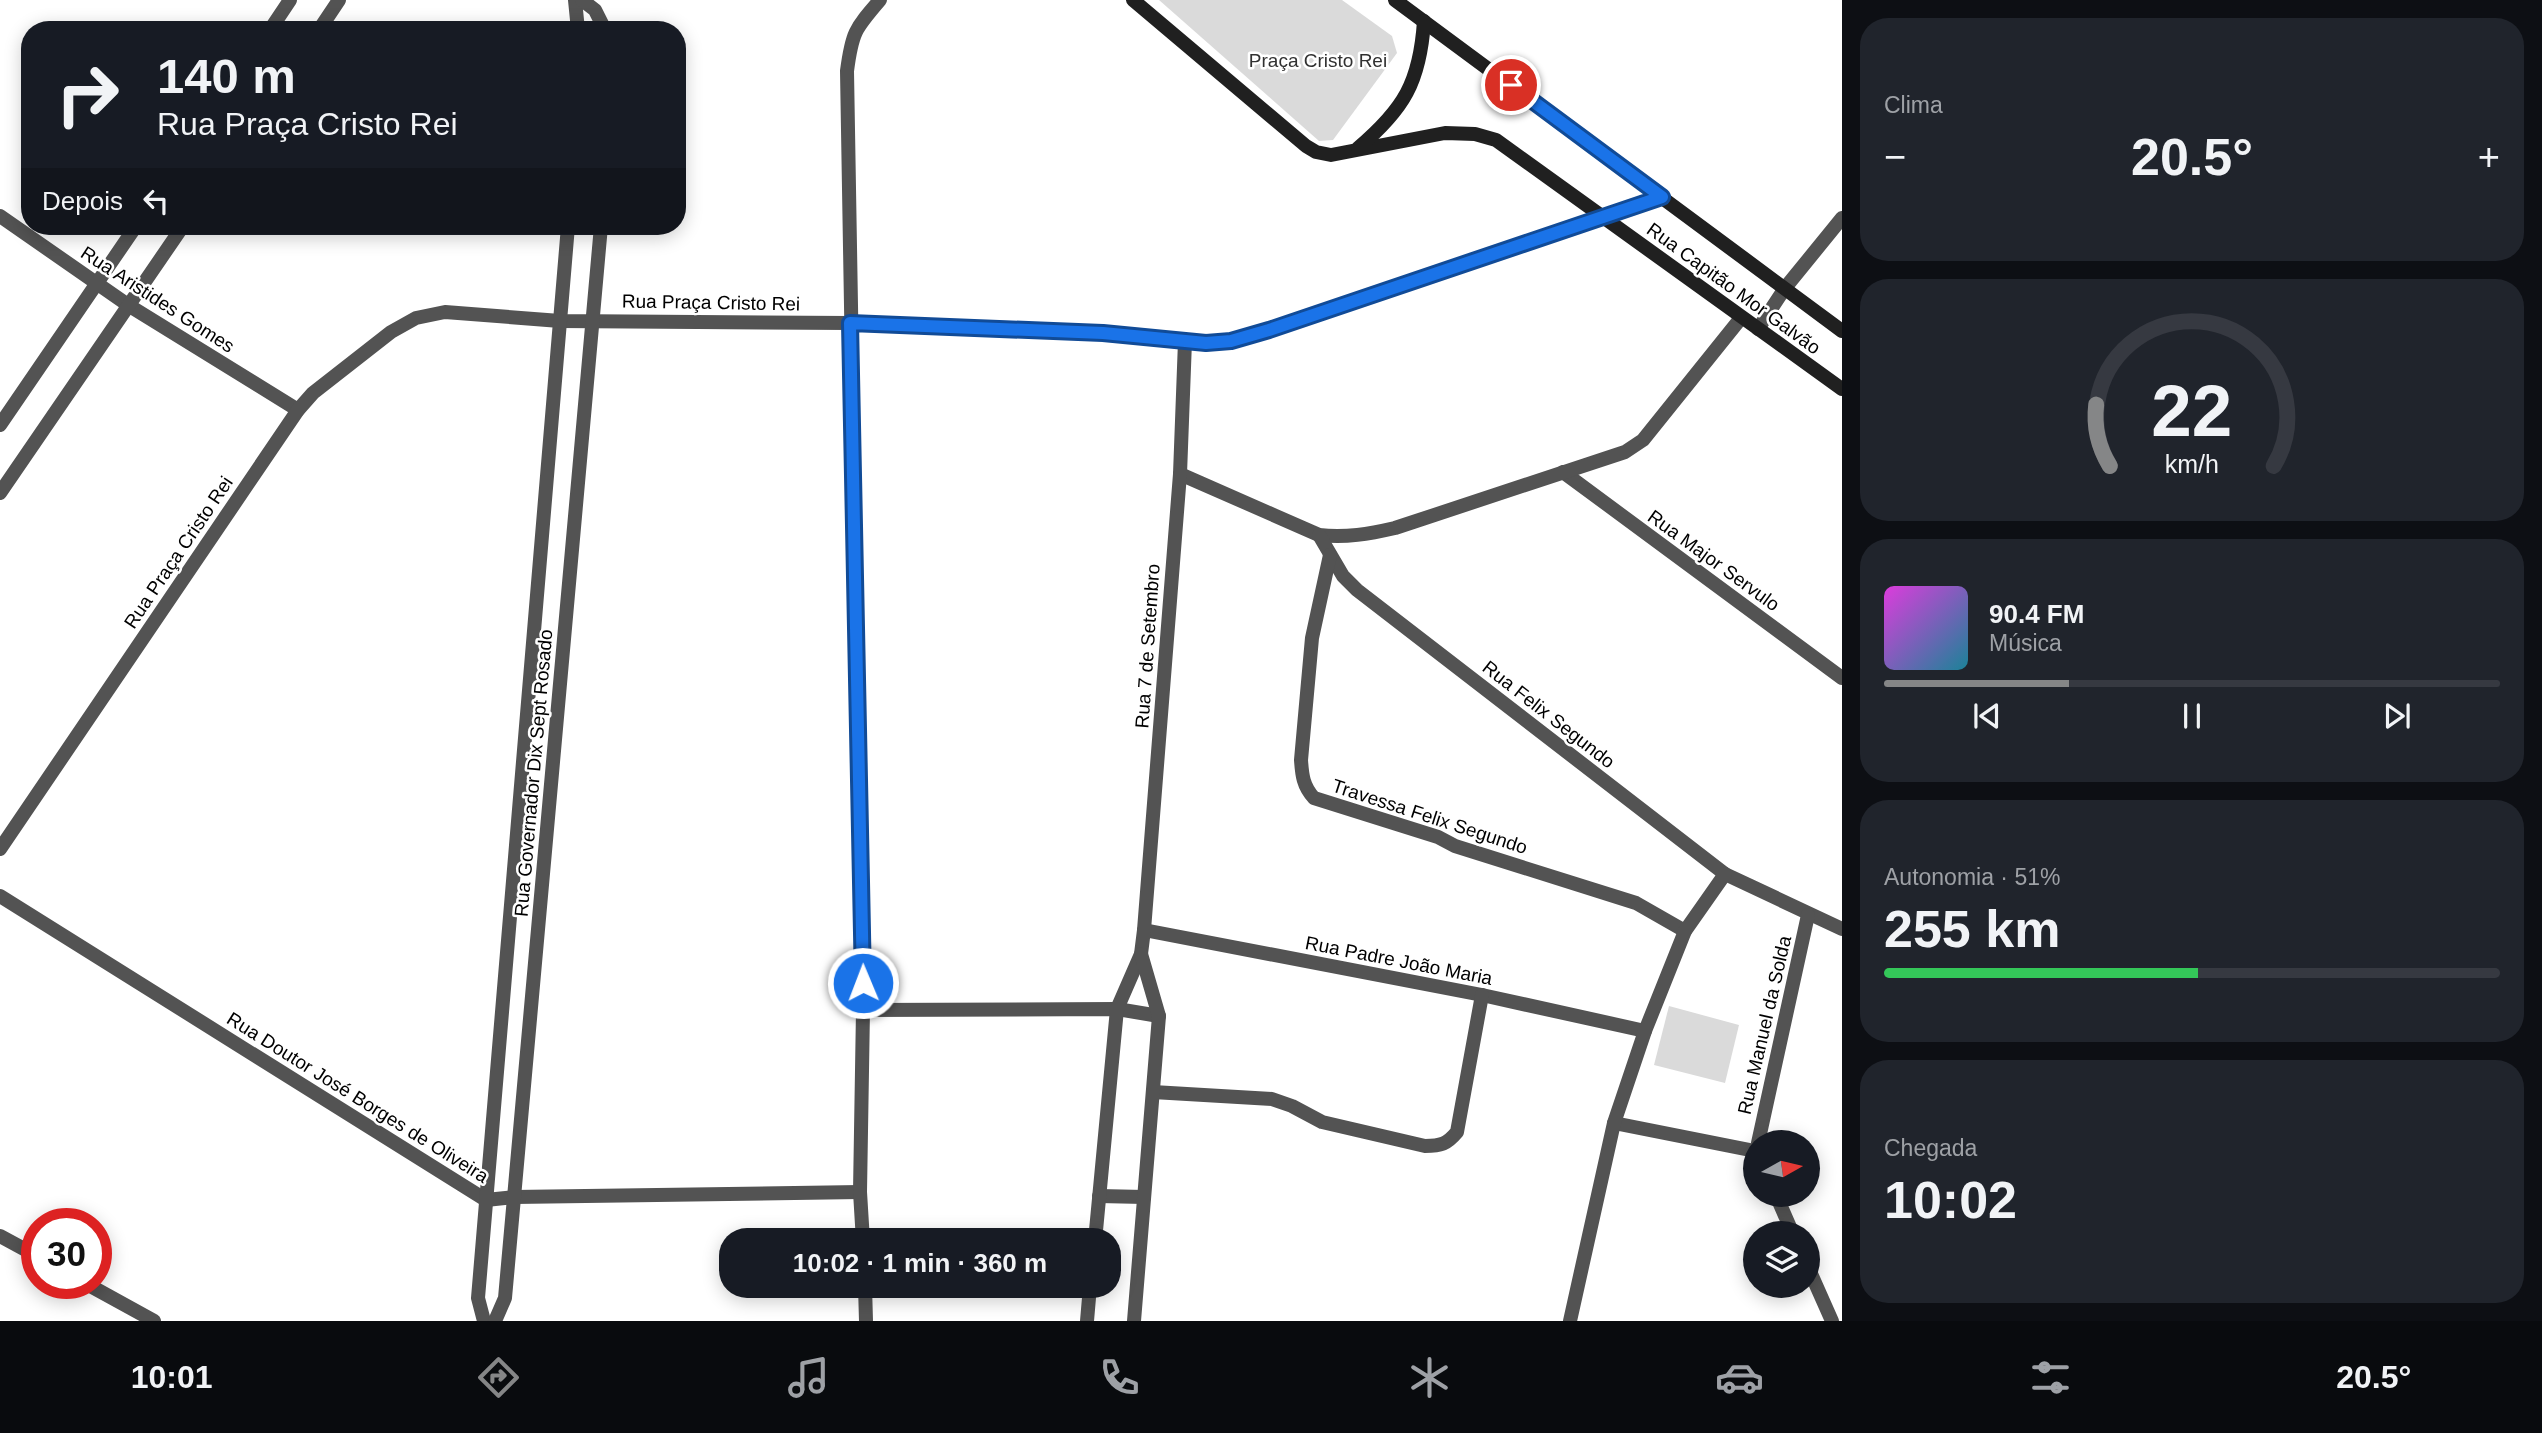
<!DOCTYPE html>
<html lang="pt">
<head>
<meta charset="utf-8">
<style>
  :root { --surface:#171b24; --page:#20242c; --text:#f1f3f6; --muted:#9ea1a6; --line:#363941; --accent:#858687 }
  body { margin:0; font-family:Helvetica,sans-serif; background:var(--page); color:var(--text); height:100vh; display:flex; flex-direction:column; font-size:26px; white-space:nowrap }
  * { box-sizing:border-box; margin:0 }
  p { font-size:23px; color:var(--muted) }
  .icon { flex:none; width:38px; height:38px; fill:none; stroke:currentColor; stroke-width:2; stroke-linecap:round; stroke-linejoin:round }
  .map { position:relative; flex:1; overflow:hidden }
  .panel { display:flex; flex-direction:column; gap:18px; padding:18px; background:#0d0f14; width:700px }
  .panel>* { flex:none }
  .banner { position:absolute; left:21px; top:21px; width:665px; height:214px; border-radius:28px; box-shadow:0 4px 18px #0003; background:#171b24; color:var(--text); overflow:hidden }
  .needle { width:46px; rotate:82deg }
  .tools { position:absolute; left:1743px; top:1130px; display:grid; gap:14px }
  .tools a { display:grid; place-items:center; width:77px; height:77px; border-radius:50%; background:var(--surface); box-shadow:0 4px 18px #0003; font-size:35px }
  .speed { position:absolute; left:21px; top:1208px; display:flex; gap:14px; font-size:35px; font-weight:700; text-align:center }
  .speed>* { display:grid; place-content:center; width:91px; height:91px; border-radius:50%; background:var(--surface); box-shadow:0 4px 18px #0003; line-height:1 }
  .speed .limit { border:10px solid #d22; background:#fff; color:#111 }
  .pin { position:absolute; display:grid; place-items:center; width:60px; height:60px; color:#fff; margin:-30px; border:4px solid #fff; border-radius:50%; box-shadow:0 2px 7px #0007 }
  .me { position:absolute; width:77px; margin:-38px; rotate:359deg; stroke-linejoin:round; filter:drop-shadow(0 0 5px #0008) }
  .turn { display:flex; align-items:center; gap:24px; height:147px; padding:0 21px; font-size:32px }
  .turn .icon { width:91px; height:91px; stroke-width:2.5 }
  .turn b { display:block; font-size:49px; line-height:60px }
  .then { display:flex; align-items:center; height:66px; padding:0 21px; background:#0003; gap:14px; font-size:26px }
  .big { font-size:52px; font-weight:700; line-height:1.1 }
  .panel .widget { flex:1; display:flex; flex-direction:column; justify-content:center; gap:10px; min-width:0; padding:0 24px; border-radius:28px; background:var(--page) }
  .panel .dial { align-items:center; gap:0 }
  .dial svg { height:182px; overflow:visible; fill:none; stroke:var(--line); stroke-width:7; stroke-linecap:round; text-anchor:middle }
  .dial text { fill:var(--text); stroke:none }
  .song { display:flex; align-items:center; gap:21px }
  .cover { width:84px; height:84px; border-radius:10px; background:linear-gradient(135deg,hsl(300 70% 55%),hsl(190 70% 35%)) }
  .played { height:7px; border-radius:4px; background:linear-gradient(90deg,var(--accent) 30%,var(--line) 30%) }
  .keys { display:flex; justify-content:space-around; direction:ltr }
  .heat { display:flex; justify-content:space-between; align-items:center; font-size:38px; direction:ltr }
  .charge { height:10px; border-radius:5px; background:linear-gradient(90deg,#34c759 51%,var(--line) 0) }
  .trip { position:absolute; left:719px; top:1228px; width:402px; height:70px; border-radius:28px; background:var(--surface); box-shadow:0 4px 18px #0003; font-weight:700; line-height:70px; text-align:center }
  .tabs { display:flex; height:112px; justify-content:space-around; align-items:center; background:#090b0e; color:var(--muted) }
  .tabs .icon { width:49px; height:49px }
  .tabs .current { color:var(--accent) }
  .tabs b { font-size:32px; color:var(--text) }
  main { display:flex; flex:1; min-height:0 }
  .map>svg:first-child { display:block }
</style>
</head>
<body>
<main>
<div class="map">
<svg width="1842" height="1321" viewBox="0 0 1842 1321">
  <rect width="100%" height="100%" fill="#fff"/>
  <g fill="#dadada">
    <path d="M1159,0H1342L1392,36L1397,53L1333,140L1319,141Z"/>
    <path d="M1669,1006L1739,1025L1725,1083L1654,1065Z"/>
  </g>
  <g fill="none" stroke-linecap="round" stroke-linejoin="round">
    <g stroke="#535353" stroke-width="14">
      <path d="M575,0L578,30"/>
      <path d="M582,0L595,10L605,30"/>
      <path d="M270,30L290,0"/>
      <path d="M319,30L339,0"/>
      <path d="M0,216L128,305L298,410"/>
      <path d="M1758,329L1785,288L1842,218"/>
      <path d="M0,425L136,226"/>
      <path d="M1563,472L1842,678"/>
      <path d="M1180,474L1319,535C1346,538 1369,534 1395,528L1625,452L1643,440L1741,318"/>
      <path d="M0,493L183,226"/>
      <path d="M1319,535L1343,576L1357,590L1725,874L1842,929"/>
      <path d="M1330,555L1312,638L1301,760C1302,775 1303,786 1314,798L1438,837L1455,846L1636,903L1685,931"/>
      <path d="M0,849L298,410L313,393L391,332L416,318L445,312L560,321L850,323L1103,333L1206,343L1231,341L1269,330L1662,197"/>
      <path d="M0,896L486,1200L514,1197L860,1192"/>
      <path d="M1144,930L1482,995L1645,1031"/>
      <path d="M863,1010L1117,1009L1159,1016"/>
      <path d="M1153,1092L1272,1099L1292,1106L1322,1122L1425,1146C1441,1146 1447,1144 1457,1132L1482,995"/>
      <path d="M1614,1123L1755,1151"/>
      <path d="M1758,1143L1808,915"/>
      <path d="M1776,1195L1793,1234"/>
      <path d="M1099,1196L1144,1197"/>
      <path d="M0,1236L37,1256"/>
      <path d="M863,1241L860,1192L863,1010L847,71C852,32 855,29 880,0"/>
      <path d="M1095,1241L1117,1009L1141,954L1144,930L1180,474L1185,341"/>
      <path d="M1808,1267L1832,1321"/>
      <path d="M85,1283L154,1321"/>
      <path d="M865,1286L866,1321"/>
      <path d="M484,1321L478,1298L568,226"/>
      <path d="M495,1321L505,1298L601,226"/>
      <path d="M1087,1321L1090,1286"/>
      <path d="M1134,1321L1159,1016L1141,954"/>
      <path d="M1570,1321L1614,1123L1645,1031L1685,931L1725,874"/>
    </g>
    <g stroke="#202020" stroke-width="14">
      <path d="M1133,0L1306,146L1316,152L1331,155L1445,133L1475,134L1496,140L1842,389"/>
      <path d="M1395,0L1842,331"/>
      <path d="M1358,148C1404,109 1420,82 1424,21"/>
    </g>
  </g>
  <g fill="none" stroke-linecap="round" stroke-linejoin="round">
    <defs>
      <path id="route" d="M863,983L850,323L1103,333L1206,343L1231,341L1269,330L1662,197L1511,85"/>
    </defs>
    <use href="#route" stroke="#114b97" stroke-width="18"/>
    <use href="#route" stroke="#1a73e8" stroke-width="12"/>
  </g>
  <g text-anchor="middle" stroke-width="5" stroke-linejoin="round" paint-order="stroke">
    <g font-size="19" fill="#313131" stroke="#fff">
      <text x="1318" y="67">Praça Cristo Rei</text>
    </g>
    <g font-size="19" fill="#000" stroke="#fff">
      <text transform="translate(1734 288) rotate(36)" y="7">Rua Capitão Mor Galvão</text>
      <text transform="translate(158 299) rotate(33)" y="7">Rua Aristides Gomes</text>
      <text transform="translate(711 302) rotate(1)" y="7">Rua Praça Cristo Rei</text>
      <text transform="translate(178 552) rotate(-56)" y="7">Rua Praça Cristo Rei</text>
      <text transform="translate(1714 560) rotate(36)" y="7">Rua Major Servulo</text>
      <text transform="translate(1147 646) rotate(-86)" y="7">Rua 7 de Setembro</text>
      <text transform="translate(1549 714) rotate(38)" y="7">Rua Felix Segundo</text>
      <text transform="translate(533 773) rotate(-85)" y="7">Rua Governador Dix Sept Rosado</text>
      <text transform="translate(1430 816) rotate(18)" y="7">Travessa Felix Segundo</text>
      <text transform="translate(1399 960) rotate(11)" y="7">Rua Padre João Maria</text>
      <text transform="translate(1764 1025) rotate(-77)" y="7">Rua Manuel da Solda</text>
      <text transform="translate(358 1097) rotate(32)" y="7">Rua Doutor José Borges de Oliveira</text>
    </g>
  </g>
</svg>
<div class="tools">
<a><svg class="needle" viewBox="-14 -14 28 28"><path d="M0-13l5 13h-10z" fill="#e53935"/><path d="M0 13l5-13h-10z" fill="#9ea1a6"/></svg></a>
<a><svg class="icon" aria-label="layers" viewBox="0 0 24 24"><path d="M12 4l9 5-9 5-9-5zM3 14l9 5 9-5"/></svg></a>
</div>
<div class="speed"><div class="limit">30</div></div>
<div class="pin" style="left:1511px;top:85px;background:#d93025"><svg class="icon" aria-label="arrive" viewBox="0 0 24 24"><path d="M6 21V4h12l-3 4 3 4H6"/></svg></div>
<svg class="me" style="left:863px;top:983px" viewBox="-20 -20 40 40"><circle r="17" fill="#1a73e8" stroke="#fff" stroke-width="3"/><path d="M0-11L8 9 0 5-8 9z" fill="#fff"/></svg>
<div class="trip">10:02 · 1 min · 360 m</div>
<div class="banner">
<div class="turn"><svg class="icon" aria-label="right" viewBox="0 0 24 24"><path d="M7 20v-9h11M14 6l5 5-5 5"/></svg><div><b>140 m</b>Rua Praça Cristo Rei</div></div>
<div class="then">Depois<svg class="icon" aria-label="left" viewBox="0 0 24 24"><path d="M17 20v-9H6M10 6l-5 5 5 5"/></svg></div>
</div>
</div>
<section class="panel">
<div class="widget"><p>Clima</p>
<div class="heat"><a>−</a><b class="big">20.5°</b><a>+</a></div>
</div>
<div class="widget dial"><svg viewBox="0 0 100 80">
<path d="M14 69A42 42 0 1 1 86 69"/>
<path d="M14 69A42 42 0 0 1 8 42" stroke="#858687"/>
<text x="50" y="56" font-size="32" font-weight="700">22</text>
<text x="50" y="72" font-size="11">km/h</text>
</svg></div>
<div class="widget">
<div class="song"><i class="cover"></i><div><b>90.4 FM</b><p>Música</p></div></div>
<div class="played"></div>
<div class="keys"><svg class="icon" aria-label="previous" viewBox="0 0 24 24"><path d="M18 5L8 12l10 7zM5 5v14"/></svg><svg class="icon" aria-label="pause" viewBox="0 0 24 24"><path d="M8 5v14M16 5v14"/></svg><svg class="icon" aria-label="next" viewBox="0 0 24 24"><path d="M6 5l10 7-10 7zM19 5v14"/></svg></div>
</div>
<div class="widget"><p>Autonomia · 51%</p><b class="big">255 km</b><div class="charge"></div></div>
<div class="widget"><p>Chegada</p><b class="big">10:02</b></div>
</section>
</main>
<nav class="tabs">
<b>10:01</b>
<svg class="icon current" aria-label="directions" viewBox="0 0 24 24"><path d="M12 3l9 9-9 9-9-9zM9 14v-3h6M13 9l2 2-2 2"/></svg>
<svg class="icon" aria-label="music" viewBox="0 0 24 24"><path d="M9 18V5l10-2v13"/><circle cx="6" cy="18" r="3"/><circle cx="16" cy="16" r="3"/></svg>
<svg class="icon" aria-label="phone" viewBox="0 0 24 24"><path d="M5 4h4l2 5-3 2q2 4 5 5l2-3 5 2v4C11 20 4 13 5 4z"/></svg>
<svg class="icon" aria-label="climate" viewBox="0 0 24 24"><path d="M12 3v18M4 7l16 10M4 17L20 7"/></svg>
<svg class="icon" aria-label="car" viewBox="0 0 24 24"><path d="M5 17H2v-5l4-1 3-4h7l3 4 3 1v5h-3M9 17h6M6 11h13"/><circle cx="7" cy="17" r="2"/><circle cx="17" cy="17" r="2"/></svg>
<svg class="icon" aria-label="filters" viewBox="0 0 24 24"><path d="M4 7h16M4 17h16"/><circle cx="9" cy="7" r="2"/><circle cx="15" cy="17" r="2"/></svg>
<b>20.5°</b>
</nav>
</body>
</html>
